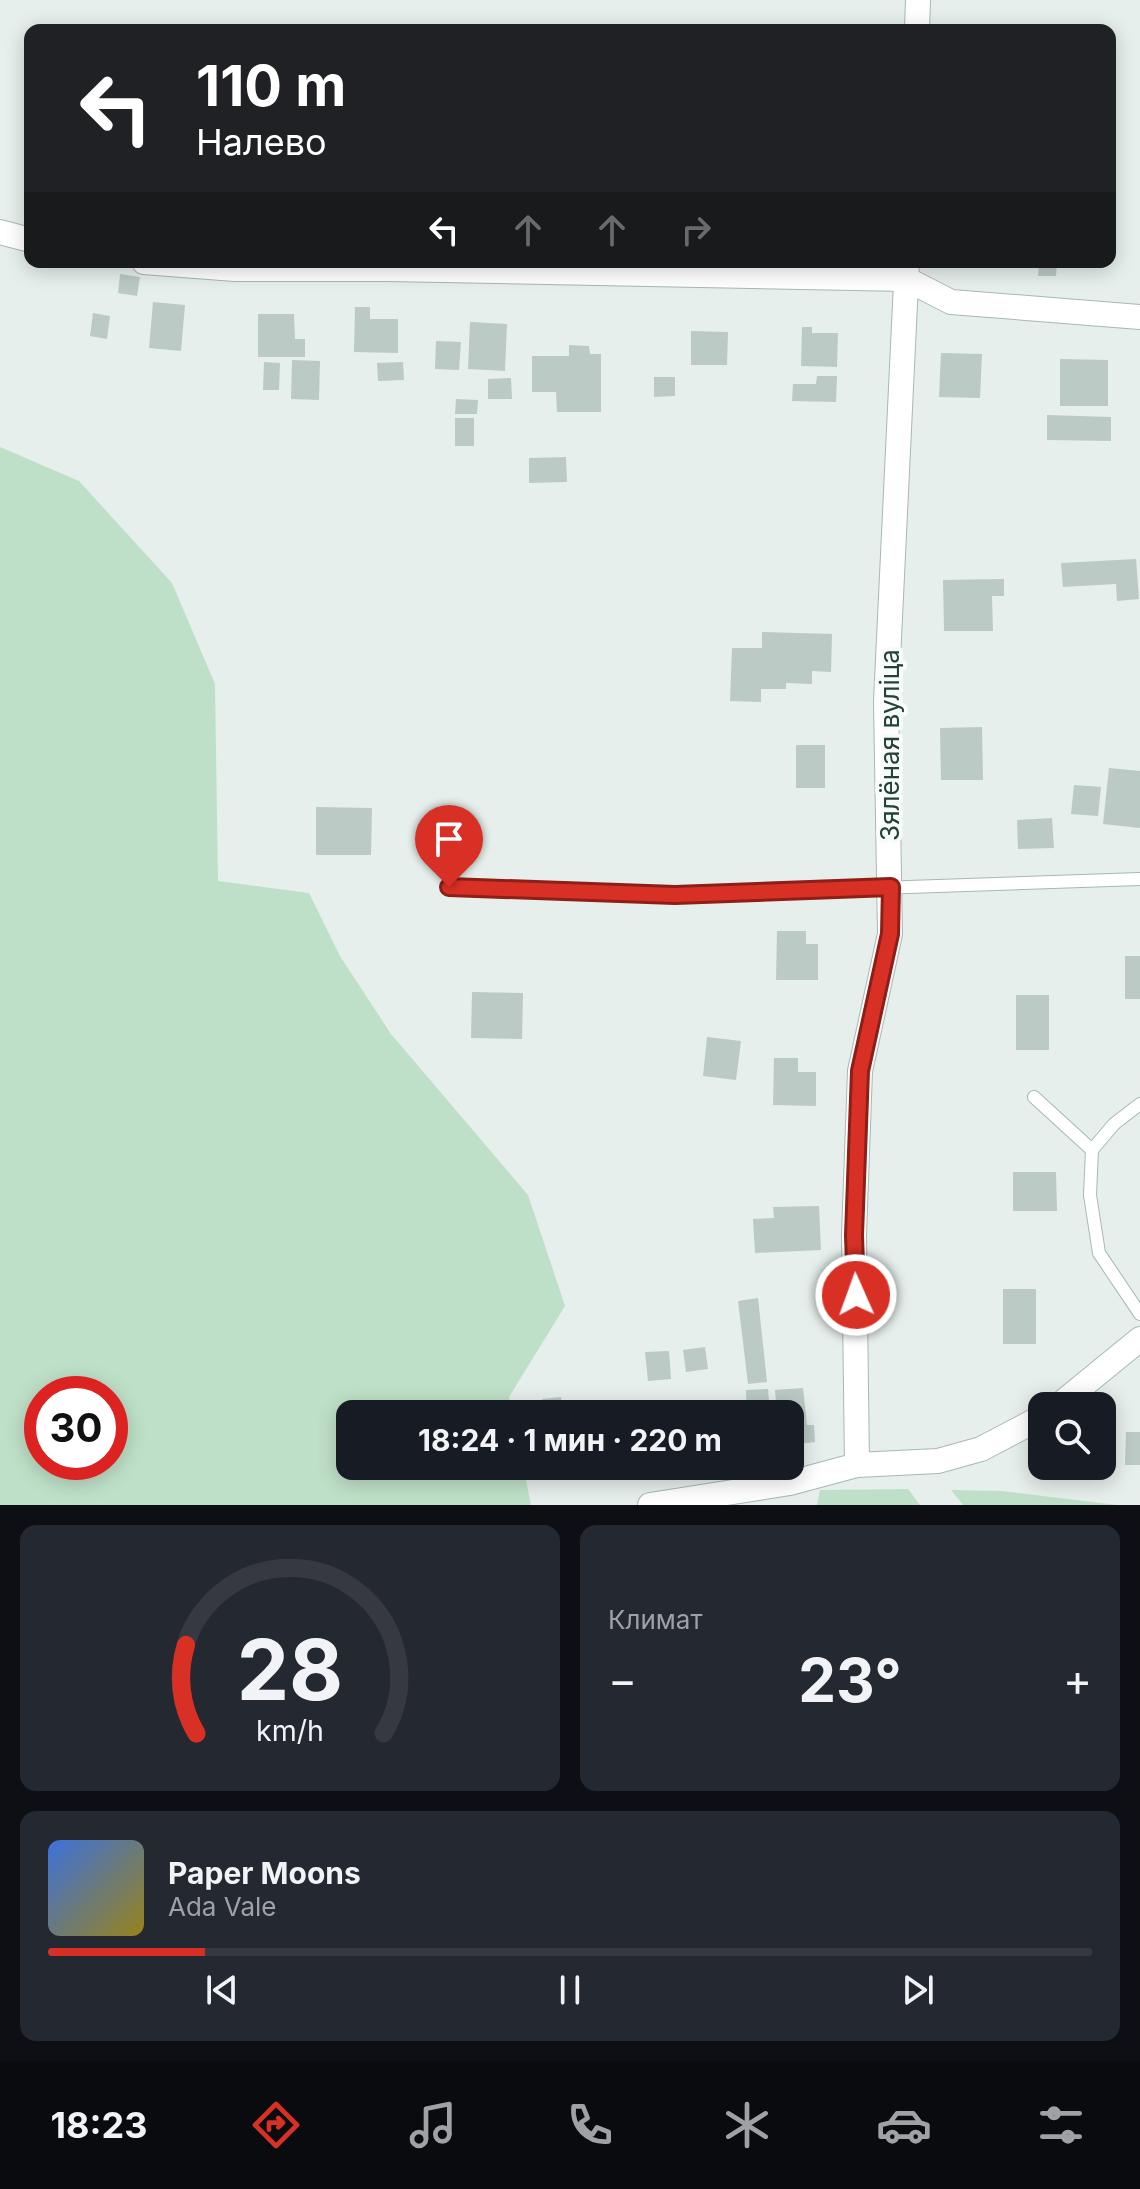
<!DOCTYPE html>
<html lang="ru">
<head>
<meta charset="utf-8">
<style>
  :root { --surface:#171b24; --page:#242831; --text:#f1f3f6; --muted:#9ea1a6; --line:#363941; --accent:#d93025 }
  body { margin:0; font-family:Inter,sans-serif; background:var(--page); color:var(--text); height:100vh; display:flex; flex-direction:column; font-size:30px; white-space:nowrap }
  * { box-sizing:border-box; margin:0 }
  p { font-size:26px; color:var(--muted) }
  .icon { flex:none; width:44px; height:44px; fill:none; stroke:currentColor; stroke-width:2; stroke-linecap:round; stroke-linejoin:round }
  .map { position:relative; height:1505px; overflow:hidden }
  .sheet { display:flex; flex-direction:column; gap:20px; padding:20px; background:#0d0f14; flex:1 }
  .sheet>* { flex:none }
  .hud { position:absolute; left:24px; top:24px; width:1092px; height:244px; border-radius:16px; box-shadow:0 4px 20px #0003; background:#202124; color:#fff; overflow:hidden }
  .controls { position:absolute; left:1028px; top:1392px; display:grid; gap:16px }
  .controls a { display:grid; place-items:center; width:88px; height:88px; border-radius:16px; background:var(--surface); box-shadow:0 4px 20px #0003; font-size:40px }
  .speed { position:absolute; left:24px; top:1376px; display:flex; gap:16px; font-size:40px; font-weight:700; text-align:center }
  .speed>* { display:grid; place-content:center; width:104px; height:104px; border-radius:50%; background:var(--surface); box-shadow:0 4px 20px #0003; line-height:1 }
  .speed .limit { border:12px solid #d22; background:#fff; color:#111 }
  .pin { position:absolute; display:grid; place-items:center; width:68px; height:68px; color:#fff; margin:-82px -34px; border-radius:50% 50% 50% 0; rotate:-45deg; box-shadow:0 0 8px #0007 }
  .pin .icon { rotate:45deg }
  .me { position:absolute; width:88px; margin:-44px; rotate:358deg; stroke-linejoin:round; filter:drop-shadow(0 0 6px #0008) }
  .turn { display:flex; align-items:center; gap:28px; height:168px; padding:0 40px; font-size:36px }
  .turn .icon { width:104px; height:104px; stroke-width:2.5 }
  .turn b { display:block; font-size:56px; line-height:68px }
  .lanes { display:flex; align-items:center; height:76px; padding:0 40px; background:#0003; justify-content:center; gap:40px; direction:ltr }
  .lanes .off { opacity:.35 }
  .big { font-size:60px; font-weight:700; line-height:1.1 }
  .sheet .widget { flex:1; display:flex; flex-direction:column; justify-content:center; gap:12px; min-width:0; padding:0 28px; border-radius:16px; background:var(--page) }
  .sheet .dial { align-items:center; gap:0 }
  .dial svg { height:208px; overflow:visible; fill:none; stroke:var(--line); stroke-width:7; stroke-linecap:round; text-anchor:middle }
  .dial text { fill:var(--text); stroke:none }
  .song { display:flex; align-items:center; gap:24px }
  .cover { width:96px; height:96px; border-radius:12px; background:linear-gradient(135deg,hsl(220 70% 55%),hsl(50 70% 35%)) }
  .played { height:8px; border-radius:4px; background:linear-gradient(90deg,var(--accent) 15%,var(--line) 15%) }
  .keys { display:flex; justify-content:space-around; direction:ltr }
  .heat { display:flex; justify-content:space-between; align-items:center; font-size:44px; direction:ltr }
  .sheet .tiles { flex:1; display:grid; gap:20px; grid-template-columns:1fr 1fr }
  .widget:last-child { grid-column:span 2 }
  .trip { position:absolute; left:336px; top:1400px; width:468px; height:80px; border-radius:16px; background:var(--surface); box-shadow:0 4px 20px #0003; font-weight:700; line-height:80px; text-align:center }
  .tabs { display:flex; height:128px; justify-content:space-around; align-items:center; background:#090b0e; color:var(--muted) }
  .tabs .icon { width:56px; height:56px }
  .tabs .active { color:var(--accent) }
  .tabs b { font-size:36px; color:var(--text) }
  .map>svg:first-child { display:block }
</style>
</head>
<body>
<div class="map">
<svg width="1140" height="1505" viewBox="0 0 1140 1505">
  <rect width="100%" height="100%" fill="#e6efeb"/>
  <g fill="#bfe0c8" fill-rule="evenodd">
    <path d="M0,447L79,481L172,583L215,684L218,881L309,893L340,956L391,1034L528,1195L565,1306L509,1397L512,1414H350V1466H523L531,1505H0ZM110,1394V1462H42V1394Z"/>
    <path d="M908,1489L920,1505H817L820,1490Z"/>
    <path d="M951,1490L1001,1491L1117,1505H963Z"/>
  </g>
  <g fill="#bbcac4">
    <path d="M1039,262H1057L1056,276H1038Z"/>
    <path d="M120,274L140,277L137,296L118,293Z"/>
    <path d="M153,302L185,305L181,351L149,348Z"/>
    <path d="M355,307H370V319H398V353L354,352Z"/>
    <path d="M93,313L110,316L107,339L90,336Z"/>
    <path d="M258,314H294L295,339H305V357H258Z"/>
    <path d="M470,322L507,324L505,371L468,369Z"/>
    <path d="M802,327H812V333H838L837,367L801,366Z"/>
    <path d="M691,331L728,332L727,365H691Z"/>
    <path d="M436,341L461,342L459,370L435,369Z"/>
    <path d="M569,345L589,346L590,354H601V412H557L556,392H532V356H569Z"/>
    <path d="M941,353L982,354L980,398L939,397Z"/>
    <path d="M1060,359L1108,360V406H1060Z"/>
    <path d="M292,360L320,361L319,400L291,399Z"/>
    <path d="M264,362L280,363L279,390H263Z"/>
    <path d="M403,362L404,380L378,381L377,363Z"/>
    <path d="M817,376H837L836,402L792,401L793,384H816Z"/>
    <path d="M654,377H675V396L654,397Z"/>
    <path d="M511,378L512,399H488V379Z"/>
    <path d="M456,399L478,400L477,414H455Z"/>
    <path d="M1047,415L1111,417V441L1047,440Z"/>
    <rect x="455" y="418" width="19" height="28"/>
    <path d="M566,457L567,482L529,483V458Z"/>
    <path d="M1136,559L1139,599L1117,601L1116,584L1063,587L1061,563Z"/>
    <path d="M1004,579V596H992L993,631H944L943,580Z"/>
    <path d="M762,632L832,634L831,672L812,671V684L786,683V689H761V702L730,701L732,648H762Z"/>
    <path d="M982,727L983,780H941L940,728Z"/>
    <rect x="796" y="745" width="29" height="43"/>
    <path d="M1109,768L1140,771V828L1103,824Z"/>
    <path d="M1074,785L1101,787L1098,816L1071,814Z"/>
    <path d="M316,807L372,808L371,855H316Z"/>
    <path d="M1052,818L1054,848L1018,849L1017,820Z"/>
    <path d="M777,931H806V944H818V980H776Z"/>
    <rect x="1125" y="956" width="15" height="43"/>
    <path d="M472,992L523,993L522,1039L471,1038Z"/>
    <rect x="1016" y="995" width="33" height="55"/>
    <path d="M707,1037L741,1041L736,1080L703,1076Z"/>
    <path d="M774,1058H798V1072H816V1106L773,1105Z"/>
    <path d="M1013,1172H1056L1057,1211H1013Z"/>
    <path d="M819,1206L821,1250L755,1253L753,1219L774,1218L773,1207Z"/>
    <rect x="1003" y="1289" width="33" height="55"/>
    <path d="M758,1298L767,1382L748,1384L738,1301Z"/>
    <path d="M705,1347L708,1369L686,1372L683,1350Z"/>
    <path d="M669,1351L671,1379L648,1381L645,1352Z"/>
    <path d="M803,1388L807,1425H814L815,1442L790,1445V1414H777L775,1390Z"/>
    <path d="M768,1389L770,1414H747L746,1390Z"/>
    <path d="M561,1397L563,1414H544L542,1399Z"/>
    <path d="M714,1402L715,1414H671V1406Z"/>
    <path d="M1126,1432H1140V1465H1125Z"/>
    <path d="M572,1466H626V1468L573,1474Z"/>
  </g>
  <g fill="none" stroke-linecap="round" stroke-linejoin="round">
    <defs>
      <g id="service">
        <path d="M449,887L675,895L1140,879"/>
        <path d="M1034,1097L1092,1150"/>
        <path d="M1140,1104L1114,1124L1092,1150L1090,1195L1099,1253L1140,1314"/>
      </g>
      <g id="minor">
        <path d="M917,30L918,0"/>
        <path d="M0,232L30,240"/>
        <path d="M144,262L235,269H389L906,279L951,302L1140,317"/>
        <path d="M1058,1406L1140,1339"/>
        <path d="M857,1465L854,1235L860,1071L890,934L886,701L907,262"/>
        <path d="M650,1505L790,1483L857,1465L938,1461L981,1449L1042,1417"/>
      </g>
    </defs>
    <use href="#service" stroke="#a8b8b2" stroke-width="14"/>
    <use href="#minor" stroke="#a8b8b2" stroke-width="26"/>
    <use href="#service" stroke="#fff" stroke-width="12"/>
    <use href="#minor" stroke="#fff" stroke-width="24"/>
  </g>
  <g fill="none" stroke-linecap="round" stroke-linejoin="round">
    <defs>
      <path id="route" d="M449,887L675,895L891,887L890,934L860,1071L854,1235L856,1295"/>
    </defs>
    <use href="#route" stroke="#8d1f18" stroke-width="20"/>
    <use href="#route" stroke="#d93025" stroke-width="14"/>
  </g>
  <g text-anchor="middle" stroke-width="8" stroke-linejoin="round" paint-order="stroke">
    <g font-size="26" fill="#24423a" stroke="#f7fbf9">
      <text transform="translate(890 745) rotate(-90)" y="9">Зялёная вуліца</text>
    </g>
  </g>
</svg>
<div class="controls">
<a><svg class="icon" aria-label="search" viewBox="0 0 24 24"><circle cx="10" cy="10" r="6"/><path d="M15 15l6 6"/></svg></a>
</div>
<div class="speed"><div class="limit">30</div></div>
<div class="pin" style="left:449px;top:887px;background:#d93025"><svg class="icon" aria-label="arrive" viewBox="0 0 24 24"><path d="M6 21V4h12l-3 4 3 4H6"/></svg></div>
<svg class="me" style="left:856px;top:1295px" viewBox="-20 -20 40 40"><circle r="17" fill="#d93025" stroke="#fff" stroke-width="3"/><path d="M0-11L8 9 0 5-8 9z" fill="#fff"/></svg>
<div class="trip">18:24 · 1 мин · 220 m</div>
<div class="hud">
<div class="turn"><svg class="icon" aria-label="left" viewBox="0 0 24 24"><path d="M17 20v-9H6M10 6l-5 5 5 5"/></svg><div><b>110 m</b>Налево</div></div>
<div class="lanes"><svg class="icon" aria-label="left" viewBox="0 0 24 24"><path d="M17 20v-9H6M10 6l-5 5 5 5"/></svg><svg class="icon off" aria-label="ahead" viewBox="0 0 24 24"><path d="M12 20V5M6 11l6-6 6 6"/></svg><svg class="icon off" aria-label="ahead" viewBox="0 0 24 24"><path d="M12 20V5M6 11l6-6 6 6"/></svg><svg class="icon off" aria-label="right" viewBox="0 0 24 24"><path d="M7 20v-9h11M14 6l5 5-5 5"/></svg></div>
</div>
</div>
<section class="sheet">
<div class="tiles">
<div class="widget dial"><svg viewBox="0 0 100 80">
<path d="M14 69A42 42 0 1 1 86 69"/>
<path d="M14 69A42 42 0 0 1 10 35" stroke="#d93025"/>
<text x="50" y="56" font-size="32" font-weight="700">28</text>
<text x="50" y="72" font-size="11">km/h</text>
</svg></div>
<div class="widget"><p>Климат</p>
<div class="heat"><a>−</a><b class="big">23°</b><a>+</a></div>
</div>
<div class="widget">
<div class="song"><i class="cover"></i><div><b>Paper Moons</b><p>Ada Vale</p></div></div>
<div class="played"></div>
<div class="keys"><svg class="icon" aria-label="previous" viewBox="0 0 24 24"><path d="M18 5L8 12l10 7zM5 5v14"/></svg><svg class="icon" aria-label="pause" viewBox="0 0 24 24"><path d="M8 5v14M16 5v14"/></svg><svg class="icon" aria-label="next" viewBox="0 0 24 24"><path d="M6 5l10 7-10 7zM19 5v14"/></svg></div>
</div>
</div>
</section>
<nav class="tabs">
<b>18:23</b>
<svg class="icon active" aria-label="directions" viewBox="0 0 24 24"><path d="M12 3l9 9-9 9-9-9zM9 14v-3h6M13 9l2 2-2 2"/></svg>
<svg class="icon" aria-label="music" viewBox="0 0 24 24"><path d="M9 18V5l10-2v13"/><circle cx="6" cy="18" r="3"/><circle cx="16" cy="16" r="3"/></svg>
<svg class="icon" aria-label="phone" viewBox="0 0 24 24"><path d="M5 4h4l2 5-3 2q2 4 5 5l2-3 5 2v4C11 20 4 13 5 4z"/></svg>
<svg class="icon" aria-label="climate" viewBox="0 0 24 24"><path d="M12 3v18M4 7l16 10M4 17L20 7"/></svg>
<svg class="icon" aria-label="car" viewBox="0 0 24 24"><path d="M5 17H2v-5l4-1 3-4h7l3 4 3 1v5h-3M9 17h6M6 11h13"/><circle cx="7" cy="17" r="2"/><circle cx="17" cy="17" r="2"/></svg>
<svg class="icon" aria-label="filters" viewBox="0 0 24 24"><path d="M4 7h16M4 17h16"/><circle cx="9" cy="7" r="2"/><circle cx="15" cy="17" r="2"/></svg>
</nav>
</body>
</html>
